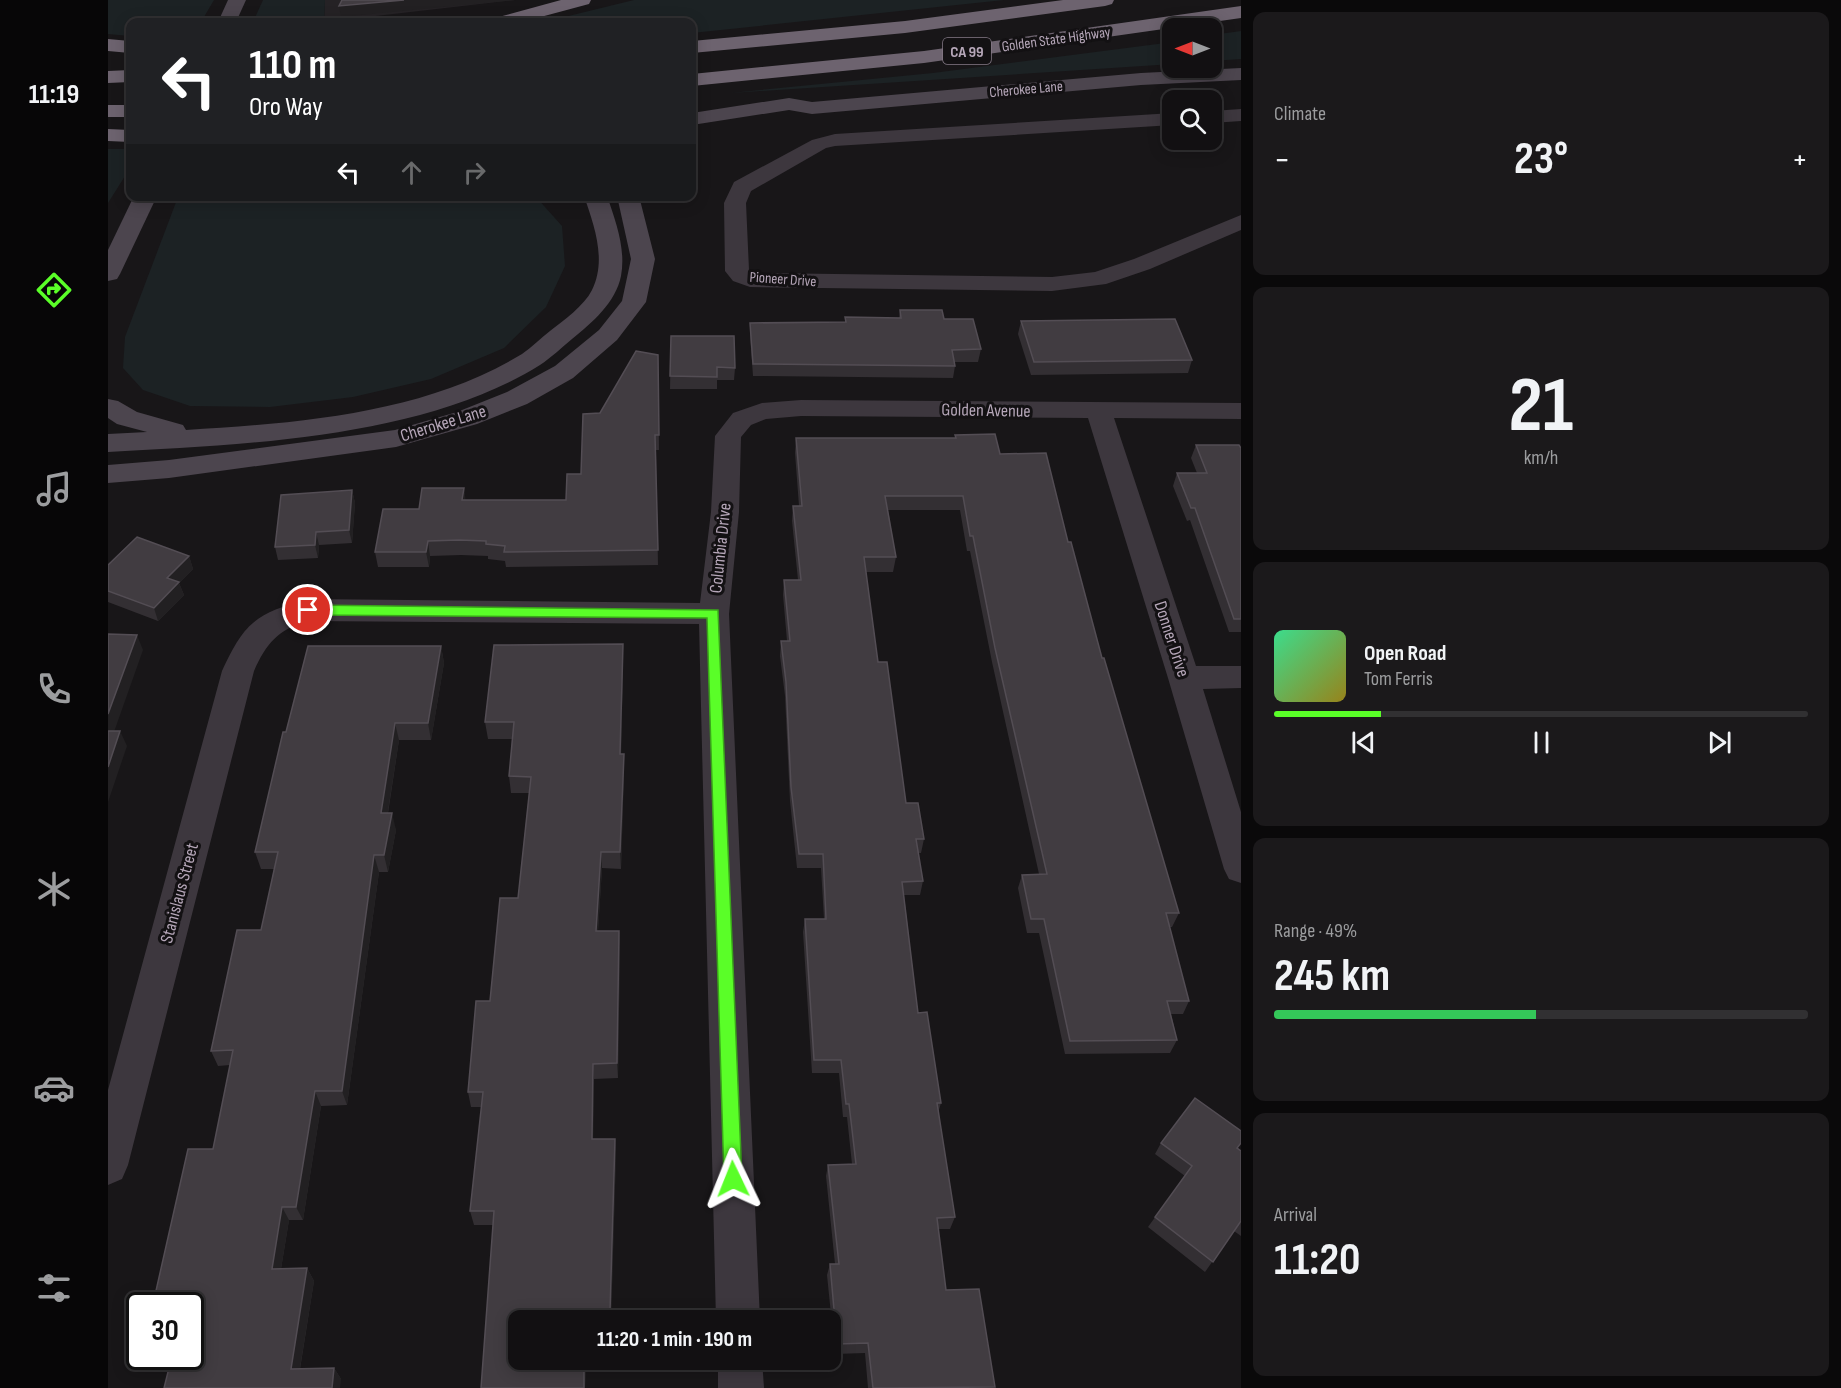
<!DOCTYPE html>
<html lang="en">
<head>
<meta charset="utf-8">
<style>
  :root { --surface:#121012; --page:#1b191b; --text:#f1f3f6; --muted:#9c9d9f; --line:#313032; --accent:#5afe28 }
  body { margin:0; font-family:"Sofia Sans Condensed",sans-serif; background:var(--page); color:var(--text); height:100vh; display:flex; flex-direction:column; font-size:22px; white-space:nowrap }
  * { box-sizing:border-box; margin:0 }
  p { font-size:20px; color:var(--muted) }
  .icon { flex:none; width:33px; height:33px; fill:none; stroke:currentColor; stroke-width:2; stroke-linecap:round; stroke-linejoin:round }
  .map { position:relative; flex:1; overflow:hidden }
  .sheet { display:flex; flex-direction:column; gap:12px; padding:12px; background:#0a090a; width:600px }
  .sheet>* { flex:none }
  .guide { position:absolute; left:18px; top:18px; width:570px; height:183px; border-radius:12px; box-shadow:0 3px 15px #0003,0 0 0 2px var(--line); background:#202124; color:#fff; overflow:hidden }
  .needle { width:39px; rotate:270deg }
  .fabs { position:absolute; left:1054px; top:18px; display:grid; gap:12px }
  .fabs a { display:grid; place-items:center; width:60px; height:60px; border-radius:12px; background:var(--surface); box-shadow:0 3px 15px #0003,0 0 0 2px var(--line); font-size:30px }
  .speed { position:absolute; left:18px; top:1292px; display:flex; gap:12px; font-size:30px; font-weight:700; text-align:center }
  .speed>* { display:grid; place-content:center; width:78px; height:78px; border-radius:50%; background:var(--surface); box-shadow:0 3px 15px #0003,0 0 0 2px var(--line); line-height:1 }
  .speed .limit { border:3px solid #111; border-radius:9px; background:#fff; color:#111 }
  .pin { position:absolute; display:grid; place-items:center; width:51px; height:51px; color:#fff; margin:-26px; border:3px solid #fff; border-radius:50%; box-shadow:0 2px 6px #0007 }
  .me { position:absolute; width:66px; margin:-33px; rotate:358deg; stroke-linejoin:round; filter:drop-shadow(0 0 4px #0008) }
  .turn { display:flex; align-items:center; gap:21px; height:126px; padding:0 24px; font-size:27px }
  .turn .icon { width:78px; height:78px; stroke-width:2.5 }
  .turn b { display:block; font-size:42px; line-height:51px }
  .lanes { display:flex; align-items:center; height:57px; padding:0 24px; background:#0003; justify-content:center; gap:30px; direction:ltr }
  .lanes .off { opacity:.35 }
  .big { font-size:45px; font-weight:700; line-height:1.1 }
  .sheet .tile { flex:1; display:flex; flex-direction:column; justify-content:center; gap:9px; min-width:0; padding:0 21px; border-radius:12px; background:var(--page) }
  .sheet .dial { align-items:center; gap:0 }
  .dial b { font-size:78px; line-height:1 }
  .song { display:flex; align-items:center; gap:18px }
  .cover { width:72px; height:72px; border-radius:9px; background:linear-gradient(135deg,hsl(150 70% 55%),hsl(50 70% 35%)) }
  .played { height:6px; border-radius:3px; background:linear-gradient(90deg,var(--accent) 20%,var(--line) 20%) }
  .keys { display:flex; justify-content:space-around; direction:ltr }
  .heat { display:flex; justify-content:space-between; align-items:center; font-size:33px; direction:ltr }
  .charge { height:9px; border-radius:4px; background:linear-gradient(90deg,#34c759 49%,var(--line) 0) }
  .trip { position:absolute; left:400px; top:1310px; width:333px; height:60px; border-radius:12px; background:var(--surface); box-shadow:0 3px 15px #0003,0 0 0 2px var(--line); font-weight:700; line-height:60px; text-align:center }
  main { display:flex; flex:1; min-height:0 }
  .menu { display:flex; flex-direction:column; width:108px; justify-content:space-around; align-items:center; background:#070607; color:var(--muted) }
  .menu .icon { width:42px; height:42px }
  .menu .current { color:var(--accent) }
  .menu b { font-size:27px; color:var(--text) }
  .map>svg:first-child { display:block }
</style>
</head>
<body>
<main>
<nav class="menu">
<b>11:19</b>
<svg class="icon current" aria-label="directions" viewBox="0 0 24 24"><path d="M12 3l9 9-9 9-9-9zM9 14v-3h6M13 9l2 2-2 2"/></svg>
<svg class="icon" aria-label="music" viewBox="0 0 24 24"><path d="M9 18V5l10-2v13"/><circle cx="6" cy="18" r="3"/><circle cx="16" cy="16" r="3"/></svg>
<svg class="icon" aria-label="phone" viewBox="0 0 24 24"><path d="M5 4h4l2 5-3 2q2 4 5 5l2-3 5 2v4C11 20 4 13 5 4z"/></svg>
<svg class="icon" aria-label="climate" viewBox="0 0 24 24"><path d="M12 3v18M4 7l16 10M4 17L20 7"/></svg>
<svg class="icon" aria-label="car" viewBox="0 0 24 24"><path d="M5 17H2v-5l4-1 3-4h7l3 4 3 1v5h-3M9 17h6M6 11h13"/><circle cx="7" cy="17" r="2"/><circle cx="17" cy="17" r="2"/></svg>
<svg class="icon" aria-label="filters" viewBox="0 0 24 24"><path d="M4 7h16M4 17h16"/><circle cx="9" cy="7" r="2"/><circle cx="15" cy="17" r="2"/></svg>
</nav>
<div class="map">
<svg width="1133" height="1388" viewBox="0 0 1133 1388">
  <rect width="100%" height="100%" fill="#181618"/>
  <path fill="#252225" d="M217,0H407L216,22Z"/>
  <g fill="#1c2224">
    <path d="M0,0H106L93,22H22V36L0,34Z"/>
    <path d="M155,0H217L216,22H145Z"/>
    <path d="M526,0H896L584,33V22H436Z"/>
    <path d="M1133,31V59L1104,61V35Z"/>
    <path d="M1065,42V64L622,93L825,73Z"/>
    <path d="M0,149H22V168L0,203Z"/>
    <path d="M70,197H428L454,226L457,266L438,307L396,348L323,379L245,397L162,407L82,406L35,390L15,368L17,337Z"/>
  </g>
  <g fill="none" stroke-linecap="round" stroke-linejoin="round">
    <g fill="#3d373e" fill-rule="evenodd">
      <path d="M1133,109V121L1104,123V111Z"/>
      <path d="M1065,113V125L727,146L718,148L643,191L638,203L641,270L646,273L944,277L987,272L1026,259L1133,215V230L1042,269L998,284L944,291L642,287L625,281L617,271L616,203L626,182L704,140L727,134Z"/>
      <path d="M693,400L1133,403V419L1006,418L1088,666H1133V688L1095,689L1133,812V883L1121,879L1116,869L1060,678L980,418L693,416L658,419L643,425L633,437L631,512L621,614L652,1320H608L591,624L200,621C170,629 158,644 146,671L20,1165L14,1179L0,1185V1090L114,671C137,621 148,614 200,599L592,603L603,512L607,436L625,413L654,403Z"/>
      <path d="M610,1359H654L656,1388H610Z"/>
    </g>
    <g fill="#4c454e" fill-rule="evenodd">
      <path d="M120,0H138L128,22H110Z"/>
      <path d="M1133,68V80L1033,85L704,114L681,110L584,125V113L681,98L704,102L1033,73Z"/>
      <path d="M26,196H49L12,274L9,279L0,281V250Z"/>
      <path d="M476,196H499C508,222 518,249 513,276C508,302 484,323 464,339C454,347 443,358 432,365C315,438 135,445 0,452V434L39,432L9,424L0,418V399L10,401L29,412L75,425L78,430C191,423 315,414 414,354C424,347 433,338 442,331C456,320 476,306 484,290C499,260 486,225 476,196Z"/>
      <path d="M509,196H531L547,259L538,302L509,340L465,378L419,404L369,424L288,447L61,478L0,483V465L61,460L287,430L349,412L399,392L447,366L491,330L514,301L523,259Z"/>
    </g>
    <g fill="#6d636f" fill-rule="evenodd">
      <path d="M453,0H483L481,4L414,22H384L387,18Z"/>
      <path d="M955,0H1006L1004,4L997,6L797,33L584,53V41L797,21Z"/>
      <path d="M1133,6V18L816,63L584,86V74L816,51Z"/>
      <path d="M0,39L22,41V53L0,51Z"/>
      <path d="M22,70V82L0,83V71Z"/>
      <rect x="0" y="105" width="22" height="12"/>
      <path d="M0,129L22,130V142L0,141Z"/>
    </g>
  </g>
  <g fill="#332f33">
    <path d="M792,310L836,319L873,349L870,362H847V366L845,378L645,376L642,335V323L737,322V317L791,318Z"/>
    <path d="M913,321L1084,360L1080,373L923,375L910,334Z"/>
    <path d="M563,336L627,368L626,380H609V389H562Z"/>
    <path d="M550,355L551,450H548L550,565L398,567L397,561L380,559V556L353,555L322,556L321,567H270L267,552L311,509L356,488L357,500H458L473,474L492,413Z"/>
    <path d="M847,435L892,454L960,542L994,658L1071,913L1064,927H1061L1081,1001L1075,1014H1063L1069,1040L1062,1053L957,1054L931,933H919L910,888L914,875L931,874L884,662L862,551H859L852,510H780L788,557L785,572H758L770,662L798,803L816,839L813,853H810L815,881L812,895H796L810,1013L833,1103L830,1113L847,1217L842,1229H830L838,1290L887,1387L760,1388L757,1353L727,1354L719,1275L722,1264H727L718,1176L720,1165L744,1164L739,1117H735L731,1073H704L695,932L697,919H716L713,868H689L682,801L677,696L672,656L673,641H679L675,595L676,580H690L684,521L685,506H691L687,453L688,438H847Z"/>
    <path d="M1088,445L1133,448V632H1121L1082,520L1079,521L1065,486L1069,473H1089L1083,458Z"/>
    <path d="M244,490L247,503L244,543L211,545L210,558L170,560L167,547Z"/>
    <path d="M81,556L85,569L71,583L76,595L50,621L0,602V565Z"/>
    <path d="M515,644V662L513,754H516V771L513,869L494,868L490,931H511L512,947L510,1078L486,1079L485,1139H507L508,1153L503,1320H411V1359H478L477,1388H373L385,1225H366L362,1211L374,1107H363L360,1092L368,1001H382L392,898H410L421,793H403L401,776L404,739H380L377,722L386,645Z"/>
    <path d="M333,646L336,663L323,740H291L280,813L288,830L280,872H271L239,1105L213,1106L195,1220H181L173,1269L199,1268L206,1281L192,1369L226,1368L233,1379L56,1388L82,1305L45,1304L105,1149L122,1065L110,1066L103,1051L153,930L166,869H153L147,852L178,732Z"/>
    <path d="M1053,1143L1130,1149L1133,1151V1236L1126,1231L1097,1272L1040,1227L1077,1176L1047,1154Z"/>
  </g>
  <g fill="#222022">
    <path d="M296,0H408L233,17L231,6Z"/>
    <path d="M356,488L358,503L354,500Z"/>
    <path d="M244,490L247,503L244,543L241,530Z"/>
    <path d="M208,532L211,545L210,558L207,545Z"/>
    <path d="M320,541L322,556L321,567L318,552Z"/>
    <path d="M81,556L85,569L71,583L76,595L50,621L46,608L59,578Z"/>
    <path d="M29,635L35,650L1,746L0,744V714Z"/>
    <path d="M515,644V662L513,771L512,754Z"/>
    <path d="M333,646L336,663L323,740L320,723Z"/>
    <path d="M287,723L291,740L277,830L273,813Z"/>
    <path d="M12,731L19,746L0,802V767Z"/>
    <path d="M516,754V771L513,869L512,852Z"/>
    <path d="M284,813L288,830L280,872L276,855Z"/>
    <path d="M493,852L494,868L489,947L488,931Z"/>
    <path d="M266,855L271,872L239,1105L234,1091Z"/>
    <path d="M511,931L512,947L510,1078L509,1063Z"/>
    <path d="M485,1064L486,1079L485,1153L484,1139Z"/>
    <path d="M207,1091L213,1106L195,1220L188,1207Z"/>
    <path d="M507,1139L508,1153L503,1320L502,1312Z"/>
    <path d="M174,1207L181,1220L171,1281L164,1269Z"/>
    <path d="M199,1268L206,1281L190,1380L183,1369Z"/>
    <path d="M476,1359H478L477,1388H476Z"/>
    <path d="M226,1368L233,1379L232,1388H224Z"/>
  </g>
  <g fill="#413c41" stroke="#534d54" stroke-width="1.5">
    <path d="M234,0H296L231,6Z"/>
    <path d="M792,310H834L836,319H865L873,349L844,350L847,366L645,364L642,323L738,322L737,317L793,318Z"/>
    <path d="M1067,319L1084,360L926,362L913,321Z"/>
    <path d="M563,336H626L627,368L609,367V377L562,376Z"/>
    <path d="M528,351L550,355L551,435H547L550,550L396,552L397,546L378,544V541L351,540L320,541L318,552H267L275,509H311L314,488H356L354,500H458L459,474H473L475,414L492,413Z"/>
    <path d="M887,434L892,454L938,453L960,542H963L994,658H996L1071,913H1058L1081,1001H1059L1069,1040L962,1041L936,919H923L914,875L939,874L887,648L865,536H862L855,496H777L788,557H756L770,662H779L798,803H810L816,839H808L815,881L794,882L810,1013L819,1012L833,1103H829L847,1217L829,1218L838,1290L871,1289L887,1387L765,1388L760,1343L729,1344L722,1264H731L720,1165L748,1164L741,1104H738L733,1060H706L697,919H718L715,854H691L683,787L678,682L673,641H682L676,580H693L685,506H694L688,438H848L847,435Z"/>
    <path d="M1088,445H1131L1133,448V619H1126L1087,508H1083L1069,473H1099Z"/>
    <path d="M244,490L241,530L208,532L207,545L167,547L173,495Z"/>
    <path d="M29,537L81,556L59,578L71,582L46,608L0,591V565Z"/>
    <path d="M0,634L29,635L0,714Z"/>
    <path d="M515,644L512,754H516L512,852H493L488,931H511L509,1063L485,1064L484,1139H507L502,1312H477L476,1320H411V1359H476V1388H373L386,1211H362L375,1092H360L368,1001H382L392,898H410L423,777L401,776L406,722H377L386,645Z"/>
    <path d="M200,646H333L320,723H287L273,813H284L276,855H266L234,1091H207L188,1207H174L164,1269L199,1268L183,1369L226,1368L224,1388H56L64,1356H82V1305L45,1304L80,1149H105L125,1050L103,1051L129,930H153L170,852H147L175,732H178Z"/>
    <path d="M0,731H12L0,767Z"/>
    <path d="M1087,1098L1133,1131V1143L1129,1148L1133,1151V1221L1105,1262L1047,1217L1084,1166L1053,1143Z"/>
  </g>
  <path fill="#5afe28" stroke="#3aa51a" stroke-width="1.5" d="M200,605L610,610L634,1179L631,1185L625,1187L619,1185L616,1179L599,618L200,615L193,610Z"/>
  <g text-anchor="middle" stroke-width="6" stroke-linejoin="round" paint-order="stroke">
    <g font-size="15" fill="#b6a7b9" stroke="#131113">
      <text transform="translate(948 39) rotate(-8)" y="5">Golden State Highway</text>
      <text transform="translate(918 89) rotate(-5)" y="5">Cherokee Lane</text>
      <text transform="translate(675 279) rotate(4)" y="5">Pioneer Drive</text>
    </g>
    <rect fill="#131113" stroke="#857a87" stroke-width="1.5" x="835" y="38" width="48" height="26" rx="4.5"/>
    <g font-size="16" font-weight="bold" fill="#b6a7b9">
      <text x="859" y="57">CA 99</text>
    </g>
    <g font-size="18" fill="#b6a7b9" stroke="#131113">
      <text transform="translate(878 410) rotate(1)" y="6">Golden Avenue</text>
      <text transform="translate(335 423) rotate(-17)" y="6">Cherokee Lane</text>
      <text transform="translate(612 548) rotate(-84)" y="6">Columbia Drive</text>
      <text transform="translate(1064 639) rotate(72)" y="6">Donner Drive</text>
      <text transform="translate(71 893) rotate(-75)" y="6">Stanislaus Street</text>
    </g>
  </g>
</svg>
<div class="fabs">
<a><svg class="needle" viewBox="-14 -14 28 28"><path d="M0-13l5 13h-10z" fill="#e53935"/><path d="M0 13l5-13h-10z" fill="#9c9d9f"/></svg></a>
<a><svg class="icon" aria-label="search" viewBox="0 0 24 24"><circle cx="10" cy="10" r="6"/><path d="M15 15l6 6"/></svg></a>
</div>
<div class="speed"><div class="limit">30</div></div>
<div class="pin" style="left:200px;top:610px;background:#d93025"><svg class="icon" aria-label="arrive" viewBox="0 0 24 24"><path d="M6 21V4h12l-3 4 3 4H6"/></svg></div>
<svg class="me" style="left:625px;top:1179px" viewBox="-20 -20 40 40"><path d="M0-17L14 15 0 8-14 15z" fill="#5afe28" stroke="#fff" stroke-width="4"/></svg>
<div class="trip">11:20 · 1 min · 190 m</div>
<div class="guide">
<div class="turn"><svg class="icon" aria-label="left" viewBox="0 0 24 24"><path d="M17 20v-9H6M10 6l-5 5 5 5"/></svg><div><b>110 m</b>Oro Way</div></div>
<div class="lanes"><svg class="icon" aria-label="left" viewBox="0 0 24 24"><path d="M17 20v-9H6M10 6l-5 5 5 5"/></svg><svg class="icon off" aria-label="ahead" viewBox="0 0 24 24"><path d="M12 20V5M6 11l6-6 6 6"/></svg><svg class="icon off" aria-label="right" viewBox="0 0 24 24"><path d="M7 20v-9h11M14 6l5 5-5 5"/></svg></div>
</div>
</div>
<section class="sheet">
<div class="tile"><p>Climate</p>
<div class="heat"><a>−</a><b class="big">23°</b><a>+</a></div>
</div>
<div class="tile dial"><b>21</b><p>km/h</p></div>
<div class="tile">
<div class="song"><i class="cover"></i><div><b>Open Road</b><p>Tom Ferris</p></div></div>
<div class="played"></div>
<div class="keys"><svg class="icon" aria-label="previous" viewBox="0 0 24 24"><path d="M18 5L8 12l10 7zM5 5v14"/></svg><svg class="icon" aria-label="pause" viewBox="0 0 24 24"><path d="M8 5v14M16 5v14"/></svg><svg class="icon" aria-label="next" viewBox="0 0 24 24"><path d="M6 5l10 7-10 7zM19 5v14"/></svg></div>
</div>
<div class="tile"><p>Range · 49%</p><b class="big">245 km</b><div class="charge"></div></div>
<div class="tile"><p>Arrival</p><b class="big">11:20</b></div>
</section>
</main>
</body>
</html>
